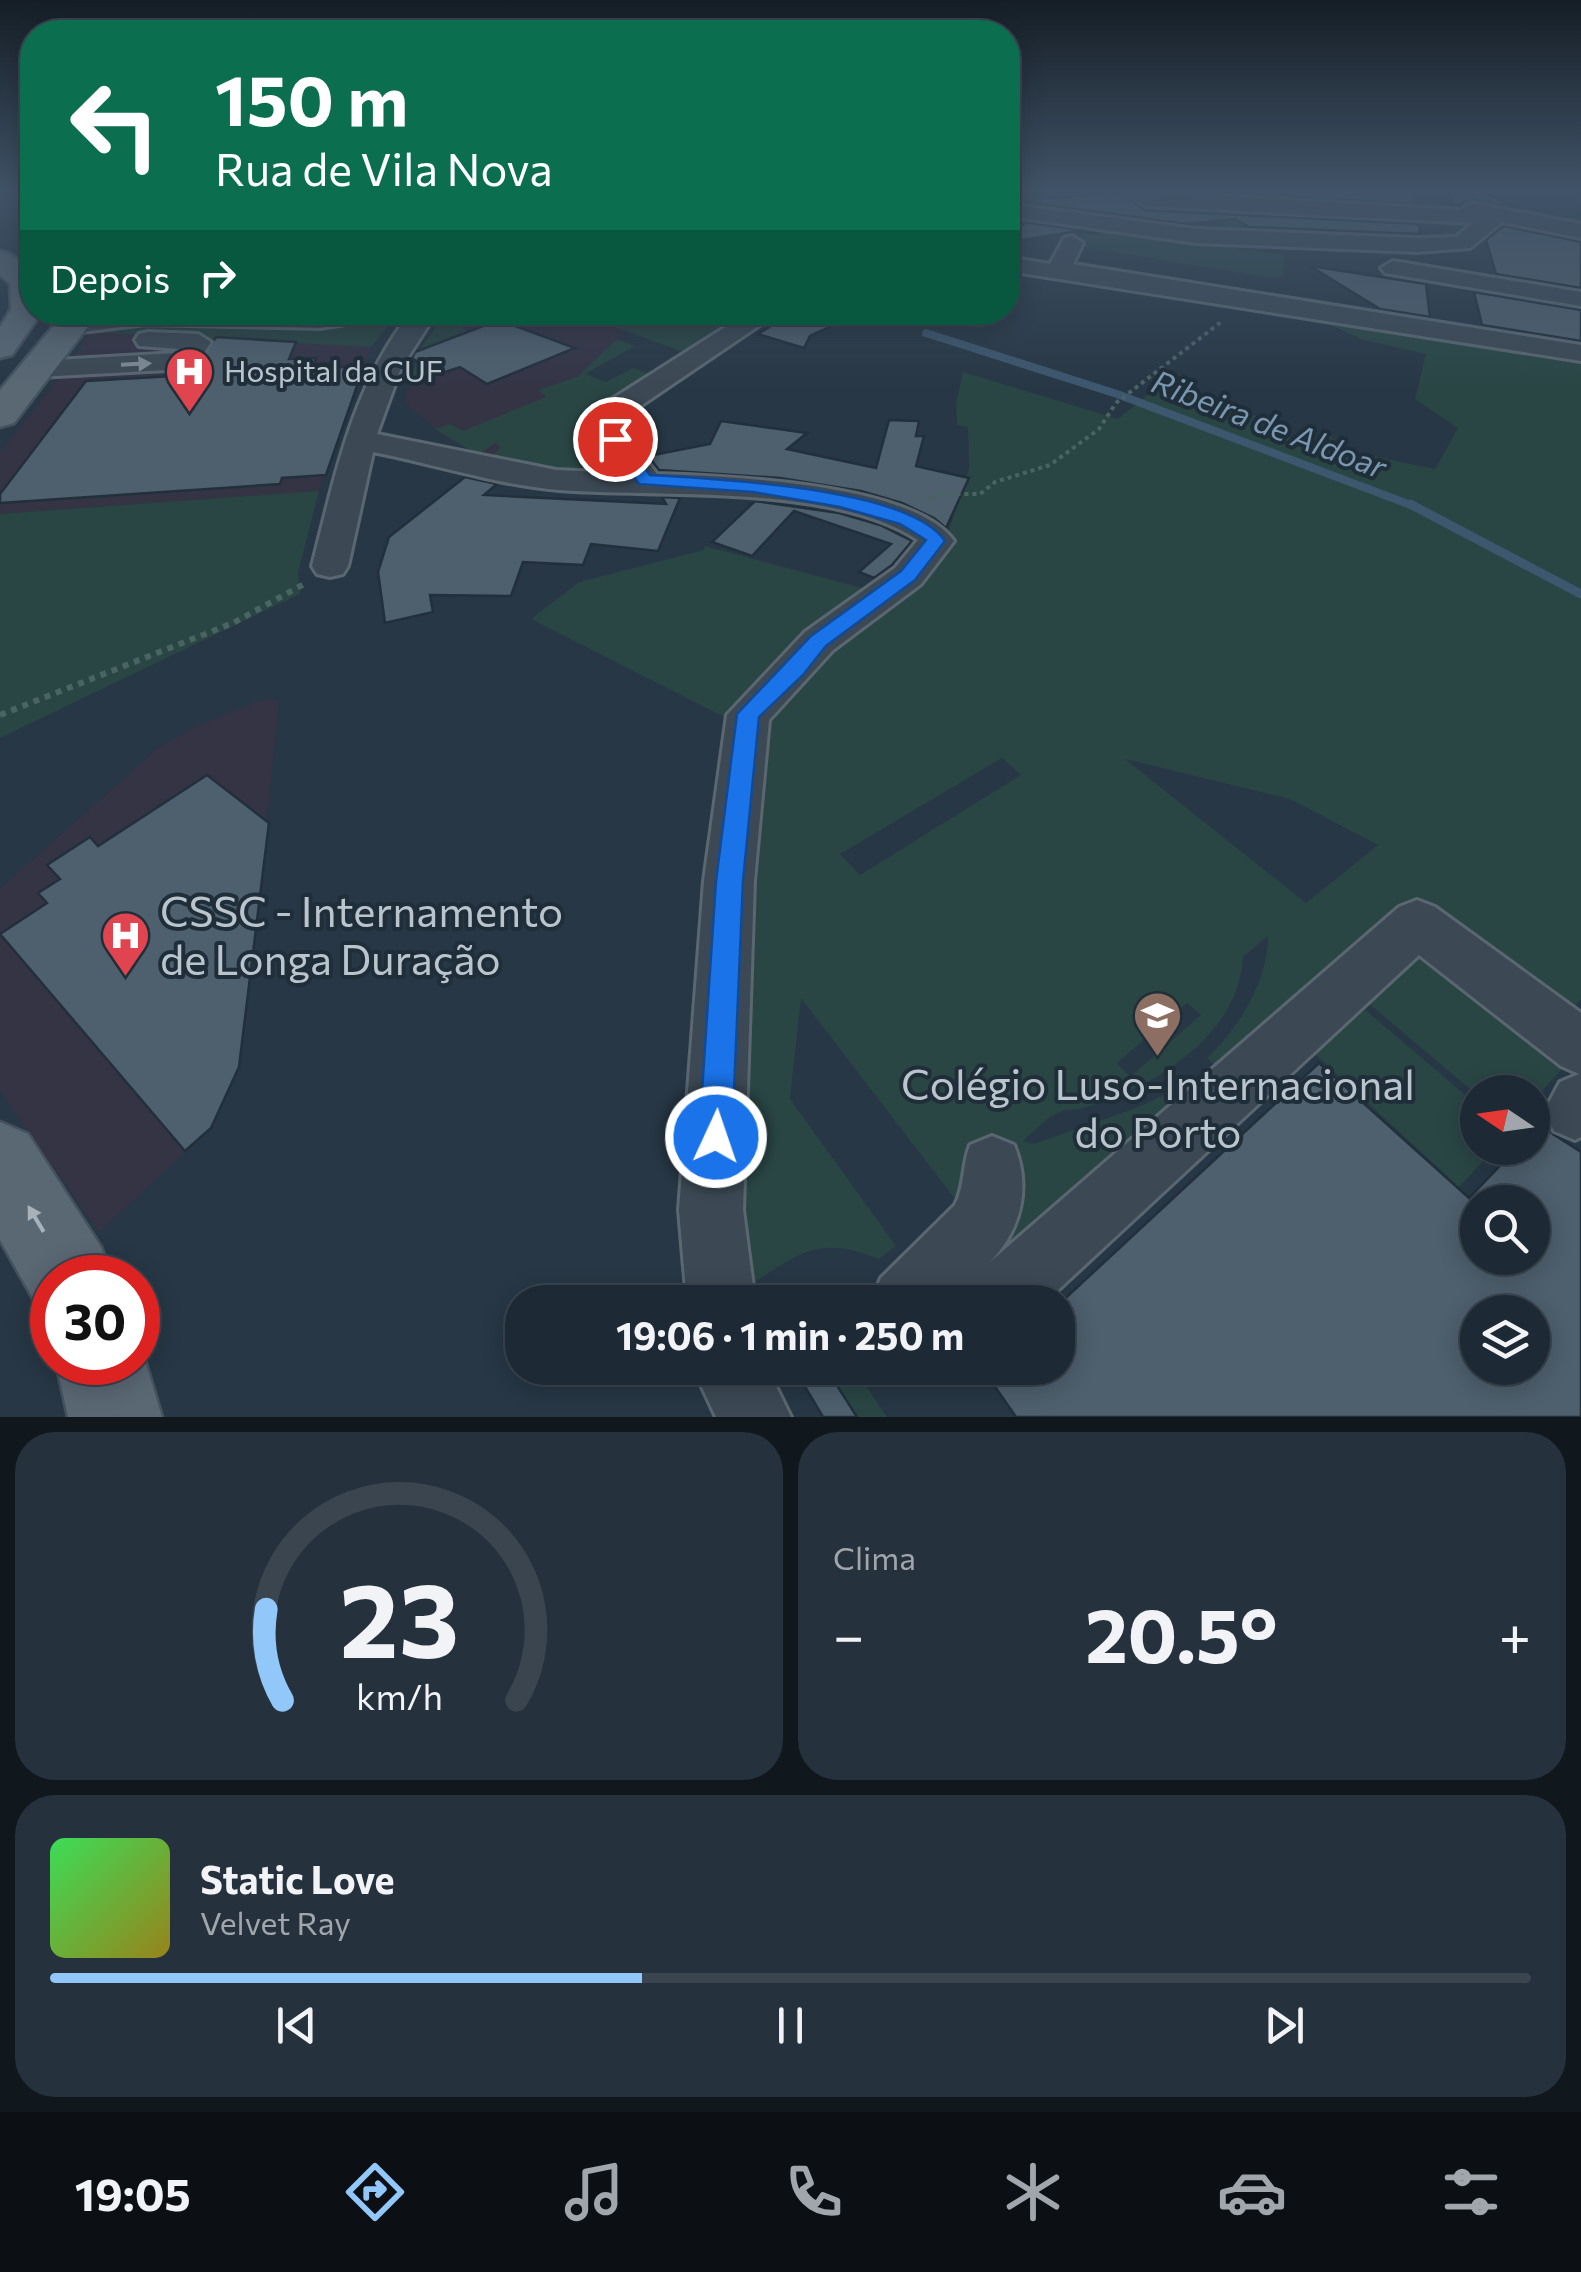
<!DOCTYPE html>
<html lang="pt">
<head>
<meta charset="utf-8">
<style>
  :root { --surface:#1d2934; --page:#25313c; --text:#f1f3f6; --muted:#a0a6ac; --line:#3b454f; --accent:#92c7fa }
  body { margin:0; font-family:Commissioner,sans-serif; background:var(--page); color:var(--text); height:100vh; display:flex; flex-direction:column; font-size:38px; white-space:nowrap }
  * { box-sizing:border-box; margin:0 }
  p { font-size:32px; color:var(--muted) }
  .icon { flex:none; width:55px; height:55px; fill:none; stroke:currentColor; stroke-width:2; stroke-linecap:round; stroke-linejoin:round }
  .map { position:relative; height:1417px; overflow:hidden }
  .side { display:flex; flex-direction:column; gap:15px; padding:15px; background:#10171d; flex:1 }
  .side>* { flex:none }
  .top-card { position:absolute; left:20px; top:20px; width:1000px; height:305px; border-radius:40px; box-shadow:0 5px 25px #0003,0 0 0 2px var(--line); background:#0b6e4f; color:#fff; overflow:hidden }
  .needle { width:65px; rotate:283deg }
  .buttons { position:absolute; left:1460px; top:1075px; display:grid; gap:20px }
  .buttons a { display:grid; place-items:center; width:90px; height:90px; border-radius:50%; background:var(--surface); box-shadow:0 5px 25px #0003,0 0 0 2px var(--line); font-size:50px }
  .speed { position:absolute; left:30px; top:1255px; display:flex; gap:20px; font-size:50px; font-weight:700; text-align:center }
  .speed>* { display:grid; place-content:center; width:130px; height:130px; border-radius:50%; background:var(--surface); box-shadow:0 5px 25px #0003,0 0 0 2px var(--line); line-height:1 }
  .speed .limit { border:15px solid #d22; background:#fff; color:#111 }
  .pin { position:absolute; display:grid; place-items:center; width:85px; height:85px; color:#fff; margin:-42px; border:5px solid #fff; border-radius:50%; box-shadow:0 2px 10px #0007 }
  .me { position:absolute; width:110px; margin:-55px; rotate:3deg; stroke-linejoin:round; filter:drop-shadow(0 0 8px #0008) }
  .turn { display:flex; align-items:center; gap:35px; height:210px; padding:0 30px; font-size:45px }
  .turn .icon { width:130px; height:130px; stroke-width:2.5 }
  .turn b { display:block; font-size:70px; line-height:85px }
  .then { display:flex; align-items:center; height:95px; padding:0 30px; background:#0003; gap:20px; font-size:38px }
  .big { font-size:75px; font-weight:700; line-height:1.1 }
  .side .card { flex:1; display:flex; flex-direction:column; justify-content:center; gap:15px; min-width:0; padding:0 35px; border-radius:40px; background:var(--page) }
  .side .dial { align-items:center; gap:0 }
  .dial svg { height:260px; overflow:visible; fill:none; stroke:var(--line); stroke-width:7; stroke-linecap:round; text-anchor:middle }
  .dial text { fill:var(--text); stroke:none }
  .song { display:flex; align-items:center; gap:30px }
  .cover { width:120px; height:120px; border-radius:15px; background:linear-gradient(135deg,hsl(130 70% 55%),hsl(50 70% 35%)) }
  .played { height:10px; border-radius:5px; background:linear-gradient(90deg,var(--accent) 40%,var(--line) 40%) }
  .keys { display:flex; justify-content:space-around; direction:ltr }
  .heat { display:flex; justify-content:space-between; align-items:center; font-size:55px; direction:ltr }
  .side .tiles { flex:1; display:grid; gap:15px; grid-template-columns:1fr 1fr }
  .card:last-child { grid-column:span 2 }
  .trip { position:absolute; left:505px; top:1285px; width:570px; height:100px; border-radius:40px; background:var(--surface); box-shadow:0 5px 25px #0003,0 0 0 2px var(--line); font-weight:700; line-height:100px; text-align:center }
  .menu { display:flex; height:160px; justify-content:space-around; align-items:center; background:#0c1015; color:var(--muted) }
  .menu .icon { width:70px; height:70px }
  .menu .on { color:var(--accent) }
  .menu b { font-size:45px; color:var(--text) }
  .map>svg:first-child { display:block }
</style>
</head>
<body>
<div class="map">
<svg width="1581" height="1417" viewBox="0 0 1581 1417">
  <rect width="100%" height="100%" fill="#273745"/>
  <g fill="#343445">
    <path d="M0,190H32V230L0,216Z"/>
    <path d="M447,313H576L626,331L489,459L445,437L404,402L422,346Z"/>
    <path d="M90,332L188,334L371,347L319,491L0,514V452L62,375Z"/>
    <path d="M261,700H278V715L239,1067L211,1128L99,1232L0,1091V889L157,749L190,729Z"/>
  </g>
  <g fill="#294645" fill-rule="evenodd">
    <path d="M1175,202L1456,218L1474,227L1455,239L1442,232L1456,230L1436,220L1354,228L1371,240L1349,239L1332,227L1378,219L1339,221L1324,213L1242,221L1261,235L1239,236L1220,223L1236,217L1217,206L1134,215L1151,228L1141,226L1112,206H1136L1124,207L1128,211L1175,206L1171,203Z"/>
    <path d="M1091,228L1284,255L1283,276L1272,278L1077,246L1082,230Z"/>
    <path d="M105,313H399L371,347L90,332Z"/>
    <path d="M447,313H469L482,318L456,324L467,331L443,341L428,369L436,375L409,384L422,346Z"/>
    <path d="M576,313H758L689,354Z"/>
    <path d="M1320,320L1581,361V999L1566,1015L1411,899L1216,1067L1207,1058C1239,1028 1268,981 1268,936L1243,957C1239,1037 1151,1089 1083,1108C1075,1110 1067,1109 1060,1112C1047,1116 1034,1132 1023,1141L1034,1144L1136,1108L1186,1085L1192,1091L944,1302L957,1282L1003,1158L955,1199L801,998L790,1099L896,1246L879,1259C818,1235 801,1252 750,1285L739,1240L748,715L949,545L950,527L969,468L968,427L957,425L956,403L963,372L1118,419L1166,380L1265,420L1277,438L1331,436L1343,450L1435,469L1458,428L1415,399L1426,354L1361,339ZM1002,758L1021,775L860,875L840,854ZM1125,759L1290,799L1378,845L1306,903ZM1187,1003L1201,1015L1130,1077L1117,1063Z"/>
    <path d="M617,339L635,346L585,374L606,382L633,368L655,376L628,392L626,474L597,477L489,459L501,447L495,443L478,455L435,429L450,424L463,431L546,397L538,390L577,377Z"/>
    <path d="M319,491L298,573L300,594L0,738V514Z"/>
    <path d="M705,546L870,590L728,719L531,619L579,582L704,550Z"/>
    <path d="M1419,944L1569,1061L1533,1101L1532,1092L1477,1095L1360,996Z"/>
    <path d="M1355,1001L1477,1105L1478,1148H1495L1459,1187L1305,1045Z"/>
    <path d="M826,1368H854L887,1417H857Z"/>
  </g>
  <g fill="none" stroke-linecap="round" stroke-linejoin="round">
    <path stroke="#3d576e" stroke-width="8" d="M926,333L1117,394L1416,507"/>
    <path stroke="#3d576e" stroke-width="9" d="M1410,504L1581,594"/>
  </g>
  <g fill="#4e5f6d" stroke="#22303c" stroke-width="2.5" fill-rule="evenodd">
    <path d="M1182,190H1414L1416,204Z"/>
    <path d="M1450,190H1481L1516,208L1472,199L1454,206Z"/>
    <path d="M1117,192L1146,210L1419,224L1420,234L1249,227L1235,219L1186,224L1038,204L1041,199Z"/>
    <path d="M1025,222L1100,233L1071,232L1011,242Z"/>
    <path d="M1503,226L1581,242V288L1496,274L1486,240Z"/>
    <path d="M1310,266L1426,284L1430,317L1380,309Z"/>
    <path d="M1474,292L1581,310V341L1482,325Z"/>
    <path d="M793,312H862L810,336L804,348L758,334Z"/>
    <path d="M499,320L575,348L487,384L460,367L436,375L412,358L415,352Z"/>
    <path d="M216,337L296,342L289,359L316,358L314,364L330,363L328,368L364,366L326,475L282,478L280,484L0,503V494L86,381L191,375Z"/>
    <path d="M889,420L919,421L916,436H924L916,466L969,478L946,528L934,518L902,503L861,491L780,478L659,470L648,456L710,444L721,421L807,433L787,449L876,468Z"/>
    <path d="M465,477L497,484L484,495L666,504L662,497L680,498L658,551L591,544L583,565L523,562L511,596L430,595L433,612L385,623L378,572L389,537Z"/>
    <path d="M755,501L839,513L880,525L912,541L892,565L874,578L859,572L891,544L794,511L752,556L712,542Z"/>
    <path d="M207,775L269,823L239,1067L211,1128L185,1151L0,934L47,903L38,893L60,879L47,865L90,837L98,846Z"/>
    <path d="M1319,1063L1469,1198L1517,1148H1532V1111L1553,1134L1581,1152V1417H1016L982,1368H1058V1305ZM1474,1202H1532V1258H1478V1206ZM1478,1312H1532V1368H1478Z"/>
    <path d="M816,1368H826L857,1417H823L801,1380Z"/>
  </g>
  <g fill="none" stroke-linecap="round" stroke-linejoin="round">
    <defs>
      <g id="minor">
        <path d="M1120,190L1461,210L1471,203L1581,224V238L1502,222L1470,248L1417,252L1196,243L1008,216V204L1196,229L1417,238L1456,237L1473,223L1146,206Z"/>
        <path d="M1072,236L1083,243L1073,264L1581,345V361L1008,271V257L1050,264L1064,238Z"/>
        <path d="M1393,261L1581,292V306L1385,273L1381,268Z"/>
        <path d="M112,312H383L371,320L320,328L145,324L74,333L61,325L74,317Z"/>
        <path d="M411,312H437L401,368L377,434L556,470L622,473C606,450 592,427 609,401L749,312H779L633,411C628,438 641,454 657,474C726,476 913,483 954,541L921,584L833,650L769,720L754,881L743,1210L755,1302H687L679,1210L704,881L727,715L805,632L895,568L918,540C831,483 662,498 559,490C498,485 434,464 373,452L348,566L343,574L330,577L317,574L312,566C335,477 352,386 411,312Z"/>
        <path d="M148,332L198,334L211,342L195,367L185,369L38,377L24,369L38,361L177,353L179,349L139,346L135,340L139,334Z"/>
        <path d="M1417,900L1435,907L1581,1013V1137L1575,1140L1554,1131L1545,1110L1560,1082L1579,1074L1561,1066L1419,955L1045,1302H962L970,1284L952,1302H871L881,1278L955,1205C965,1186 962,1165 970,1145L992,1136L1014,1145C1031,1186 1022,1229 990,1262L1399,907Z"/>
        <path d="M693,1368H767L791,1417H716Z"/>
      </g>
      <g id="major">
        <path d="M0,251L11,254L32,271V312H42L12,355L0,358V327L11,309L10,284L0,275Z"/>
        <path d="M65,312H99L14,423L0,427V390Z"/>
        <path d="M0,1122L28,1134L101,1247L113,1278H52V1314L39,1309L0,1240Z"/>
        <path d="M138,1337L162,1417H68L56,1362H138Z"/>
      </g>
    </defs>
    <use href="#minor" stroke="#5a6771" stroke-width="6"/>
    <use href="#major" stroke="#45525d" stroke-width="5"/>
    <g stroke="#4a6363" stroke-width="4" stroke-dasharray="4 4" stroke-linecap="butt">
      <path d="M476,312L495,321"/>
      <path d="M926,501L941,494H980L995,482L1050,465L1099,429L1116,403L1221,322"/>
    </g>
    <path stroke="#4a6363" stroke-width="6" stroke-dasharray="6 6" stroke-linecap="butt" d="M0,715L233,623L306,583"/>
    <use href="#minor" fill="#3c4954" fill-rule="evenodd"/>
    <use href="#major" fill="#5a6874" fill-rule="evenodd"/>
  </g>
  <defs><path id="oneway-solid" d="M-6-.8H1V-3.2L6.5 0L1 3.2V.8H-6Z" transform="scale(2.5)"/></defs>
  <use fill="#818d97" href="#oneway-solid" transform="translate(136 364) rotate(-3)"/>
  <use fill="#a7b2bb" href="#oneway-solid" transform="translate(36 1219) rotate(-121)"/>
  <linearGradient id="sky" x2="0" y2="1"><stop stop-color="#151e26"/><stop offset="0.49" stop-color="#415368"/><stop offset="1" stop-color="#415368" stop-opacity="0"/></linearGradient>
  <rect width="1581" height="388" fill="url(#sky)"/>
  <path fill="#1a73e8" stroke="#114b97" stroke-width="2.5" d="M609,435H621L650,475C714,479 909,487 945,541L915,580L826,646L803,675L759,717L743,881L732,1137L727,1149L716,1154L704,1149L699,1137L716,881L737,714L811,636L901,571L926,540L900,524L840,507L753,492L639,484L607,439Z"/>
  <defs>
    <symbol id="hospital-pin" viewBox="-11 -11 22 30"><path d="M0 17L-7.5 6A9.5 9.5 0 1 1 7.5 6Z" fill="#e0444e" stroke="#202e3a"/><path d="M-5-5h3v3.5h4V-5h3V5h-3V1.5h-4V5h-3Z" fill="#fff"/></symbol>
    <symbol id="school-pin" viewBox="-11 -11 22 30"><path d="M0 17L-7.5 6A9.5 9.5 0 1 1 7.5 6Z" fill="#8d6e63" stroke="#202e3a"/><path d="M0-5L7-2L0 1L-7-2ZM-4 1L0 2.5L4 1V4Q0 6-4 4Z" fill="#fff"/></symbol>
  </defs>
  <g fill-rule="evenodd">
    <use href="#hospital-pin" x="162" y="344" width="55" height="75"/>
    <use href="#hospital-pin" x="98" y="908" width="55" height="75"/>
    <use href="#school-pin" x="1130" y="988" width="55" height="75"/>
  </g>
  <g text-anchor="middle" stroke-width="8" stroke-linejoin="round" paint-order="stroke">
    <g font-size="30" fill="#bac4cd" stroke="#202e3a" text-anchor="start">
      <text x="224" y="382">Hospital da CUF</text>
    </g>
    <g font-size="32" font-style="italic" fill="#7a97b0" stroke="#202e3a">
      <text transform="translate(1269 425) rotate(21)" y="11">Ribeira de Aldoar</text>
    </g>
    <g font-size="42" fill="#bac4cd" stroke="#202e3a" text-anchor="start">
      <text x="160" y="927">CSSC - Internamento<tspan x="160" dy="48">de Longa Duração</tspan></text>
      <text x="1158" y="1100" text-anchor="middle">Colégio Luso-Internacional<tspan x="1158" dy="48">do Porto</tspan></text>
    </g>
  </g>
</svg>
<div class="buttons">
<a><svg class="needle" viewBox="-14 -14 28 28"><path d="M0-13l5 13h-10z" fill="#e53935"/><path d="M0 13l5-13h-10z" fill="#a0a6ac"/></svg></a>
<a><svg class="icon" aria-label="search" viewBox="0 0 24 24"><circle cx="10" cy="10" r="6"/><path d="M15 15l6 6"/></svg></a>
<a><svg class="icon" aria-label="layers" viewBox="0 0 24 24"><path d="M12 4l9 5-9 5-9-5zM3 14l9 5 9-5"/></svg></a>
</div>
<div class="speed"><div class="limit">30</div></div>
<div class="pin" style="left:615px;top:439px;background:#d93025"><svg class="icon" aria-label="arrive" viewBox="0 0 24 24"><path d="M6 21V4h12l-3 4 3 4H6"/></svg></div>
<svg class="me" style="left:716px;top:1137px" viewBox="-20 -20 40 40"><circle r="17" fill="#1a73e8" stroke="#fff" stroke-width="3"/><path d="M0-11L8 9 0 5-8 9z" fill="#fff"/></svg>
<div class="trip">19:06 · 1 min · 250 m</div>
<div class="top-card">
<div class="turn"><svg class="icon" aria-label="left" viewBox="0 0 24 24"><path d="M17 20v-9H6M10 6l-5 5 5 5"/></svg><div><b>150 m</b>Rua de Vila Nova</div></div>
<div class="then">Depois<svg class="icon" aria-label="right" viewBox="0 0 24 24"><path d="M7 20v-9h11M14 6l5 5-5 5"/></svg></div>
</div>
</div>
<section class="side">
<div class="tiles">
<div class="card dial"><svg viewBox="0 0 100 80">
<path d="M14 69A42 42 0 1 1 86 69"/>
<path d="M14 69A42 42 0 0 1 9 41" stroke="#92c7fa"/>
<text x="50" y="56" font-size="32" font-weight="700">23</text>
<text x="50" y="72" font-size="11">km/h</text>
</svg></div>
<div class="card"><p>Clima</p>
<div class="heat"><a>−</a><b class="big">20.5°</b><a>+</a></div>
</div>
<div class="card">
<div class="song"><i class="cover"></i><div><b>Static Love</b><p>Velvet Ray</p></div></div>
<div class="played"></div>
<div class="keys"><svg class="icon" aria-label="previous" viewBox="0 0 24 24"><path d="M18 5L8 12l10 7zM5 5v14"/></svg><svg class="icon" aria-label="pause" viewBox="0 0 24 24"><path d="M8 5v14M16 5v14"/></svg><svg class="icon" aria-label="next" viewBox="0 0 24 24"><path d="M6 5l10 7-10 7zM19 5v14"/></svg></div>
</div>
</div>
</section>
<nav class="menu">
<b>19:05</b>
<svg class="icon on" aria-label="directions" viewBox="0 0 24 24"><path d="M12 3l9 9-9 9-9-9zM9 14v-3h6M13 9l2 2-2 2"/></svg>
<svg class="icon" aria-label="music" viewBox="0 0 24 24"><path d="M9 18V5l10-2v13"/><circle cx="6" cy="18" r="3"/><circle cx="16" cy="16" r="3"/></svg>
<svg class="icon" aria-label="phone" viewBox="0 0 24 24"><path d="M5 4h4l2 5-3 2q2 4 5 5l2-3 5 2v4C11 20 4 13 5 4z"/></svg>
<svg class="icon" aria-label="climate" viewBox="0 0 24 24"><path d="M12 3v18M4 7l16 10M4 17L20 7"/></svg>
<svg class="icon" aria-label="car" viewBox="0 0 24 24"><path d="M5 17H2v-5l4-1 3-4h7l3 4 3 1v5h-3M9 17h6M6 11h13"/><circle cx="7" cy="17" r="2"/><circle cx="17" cy="17" r="2"/></svg>
<svg class="icon" aria-label="filters" viewBox="0 0 24 24"><path d="M4 7h16M4 17h16"/><circle cx="9" cy="7" r="2"/><circle cx="15" cy="17" r="2"/></svg>
</nav>
</body>
</html>
